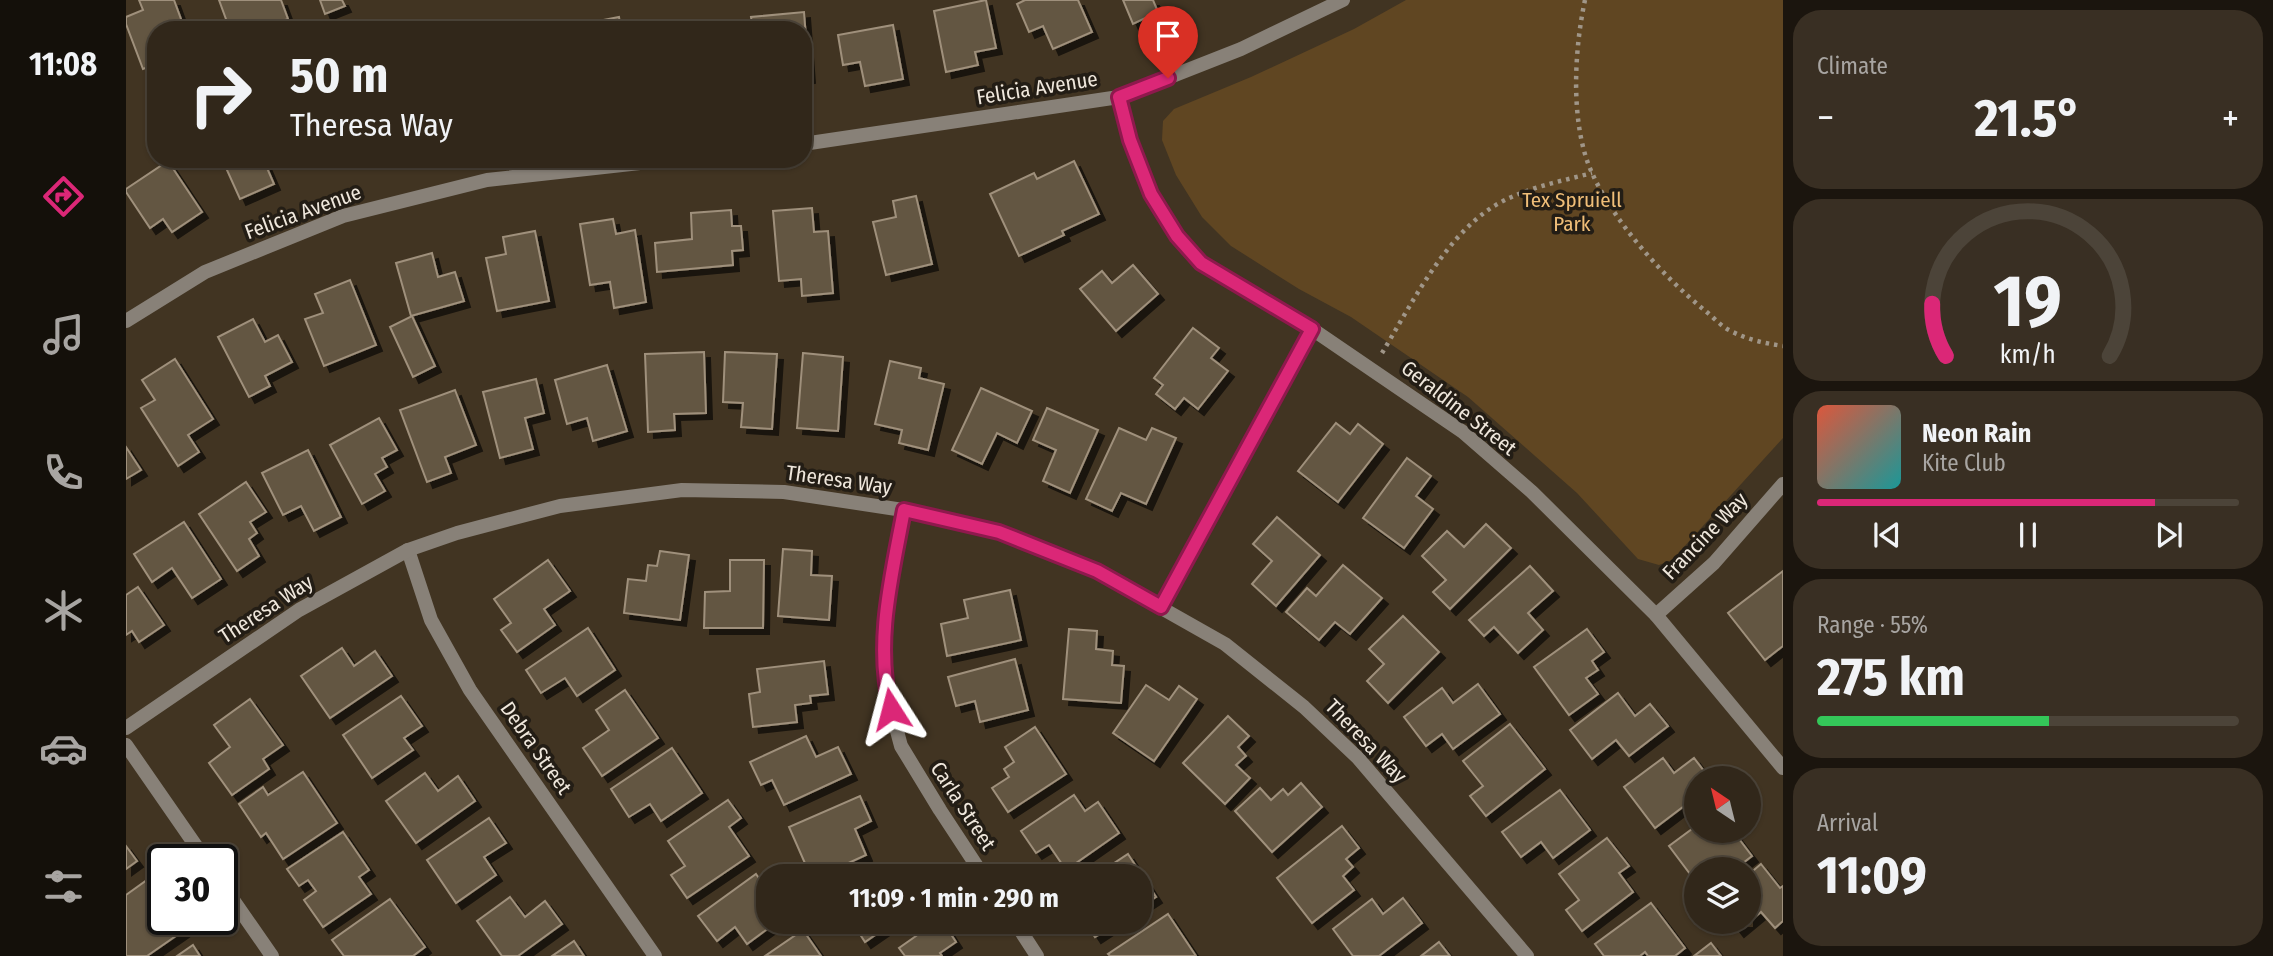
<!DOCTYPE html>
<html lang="en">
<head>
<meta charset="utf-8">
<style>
  :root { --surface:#31271a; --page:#392f23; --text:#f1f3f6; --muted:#a8a5a2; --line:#4c4439; --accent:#db2777 }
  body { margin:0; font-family:"Fira Sans Condensed",sans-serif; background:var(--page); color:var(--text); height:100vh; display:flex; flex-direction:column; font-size:26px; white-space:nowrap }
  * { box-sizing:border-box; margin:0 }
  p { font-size:23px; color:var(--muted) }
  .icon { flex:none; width:38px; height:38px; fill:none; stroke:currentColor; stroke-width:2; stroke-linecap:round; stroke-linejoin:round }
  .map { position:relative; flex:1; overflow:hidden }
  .drawer { display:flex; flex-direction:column; gap:10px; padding:10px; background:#1b150e; width:490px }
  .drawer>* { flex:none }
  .top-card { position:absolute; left:21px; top:21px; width:665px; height:147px; border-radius:28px; box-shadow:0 2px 5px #0004,0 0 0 2px var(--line); background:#31271a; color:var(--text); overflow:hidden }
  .needle { width:46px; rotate:325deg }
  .controls { position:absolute; left:1558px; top:766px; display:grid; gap:14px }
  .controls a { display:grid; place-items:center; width:77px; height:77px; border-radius:50%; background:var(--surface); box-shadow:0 2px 5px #0004,0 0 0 2px var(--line); font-size:35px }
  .speed { position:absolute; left:21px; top:844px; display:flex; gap:14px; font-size:35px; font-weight:700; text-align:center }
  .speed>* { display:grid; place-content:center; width:91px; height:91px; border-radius:50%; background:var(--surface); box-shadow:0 2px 5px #0004,0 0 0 2px var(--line); line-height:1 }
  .speed .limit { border:4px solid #111; border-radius:10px; background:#fff; color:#111 }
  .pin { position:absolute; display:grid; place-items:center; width:60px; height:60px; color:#fff; margin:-72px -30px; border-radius:50% 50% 50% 0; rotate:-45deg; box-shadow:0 0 7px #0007 }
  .pin .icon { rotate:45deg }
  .me { position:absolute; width:77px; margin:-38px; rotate:351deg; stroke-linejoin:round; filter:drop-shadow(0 0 5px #0008) }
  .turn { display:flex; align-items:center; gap:24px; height:147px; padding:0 28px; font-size:32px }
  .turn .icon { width:91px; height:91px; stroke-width:2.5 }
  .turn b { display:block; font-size:49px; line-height:60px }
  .big { font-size:52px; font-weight:700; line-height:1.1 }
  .drawer .widget { flex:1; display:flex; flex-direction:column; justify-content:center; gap:10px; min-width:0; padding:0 24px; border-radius:28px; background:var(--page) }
  .drawer .dial { align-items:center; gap:0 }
  .dial svg { height:182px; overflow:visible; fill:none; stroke:var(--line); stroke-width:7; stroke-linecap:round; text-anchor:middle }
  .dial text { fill:var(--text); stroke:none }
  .song { display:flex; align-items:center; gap:21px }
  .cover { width:84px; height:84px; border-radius:10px; background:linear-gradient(135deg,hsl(10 70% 55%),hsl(180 70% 35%)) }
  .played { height:7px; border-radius:4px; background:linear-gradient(90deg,var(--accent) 80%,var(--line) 80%) }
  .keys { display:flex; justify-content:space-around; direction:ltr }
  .heat { display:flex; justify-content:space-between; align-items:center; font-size:38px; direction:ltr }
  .charge { height:10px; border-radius:5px; background:linear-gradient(90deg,#34c759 55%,var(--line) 0) }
  .trip { position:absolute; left:630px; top:864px; width:396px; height:70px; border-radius:28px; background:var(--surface); box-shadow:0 2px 5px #0004,0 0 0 2px var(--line); font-weight:700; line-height:70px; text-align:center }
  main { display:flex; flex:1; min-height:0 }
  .menu { display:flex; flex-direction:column; width:126px; justify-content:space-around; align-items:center; background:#14100a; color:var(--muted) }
  .menu .icon { width:49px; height:49px }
  .menu .current { color:var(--accent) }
  .menu b { font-size:32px; color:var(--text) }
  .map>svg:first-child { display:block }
</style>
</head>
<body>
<main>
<nav class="menu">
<b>11:08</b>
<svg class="icon current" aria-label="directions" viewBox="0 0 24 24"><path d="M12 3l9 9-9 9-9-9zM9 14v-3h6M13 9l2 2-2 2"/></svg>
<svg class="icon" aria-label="music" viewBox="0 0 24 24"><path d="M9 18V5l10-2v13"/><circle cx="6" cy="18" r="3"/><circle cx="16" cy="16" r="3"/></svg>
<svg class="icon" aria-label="phone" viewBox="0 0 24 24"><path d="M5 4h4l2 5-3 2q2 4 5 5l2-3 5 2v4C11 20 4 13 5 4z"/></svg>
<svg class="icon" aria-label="climate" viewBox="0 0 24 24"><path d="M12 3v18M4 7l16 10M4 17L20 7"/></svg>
<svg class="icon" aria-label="car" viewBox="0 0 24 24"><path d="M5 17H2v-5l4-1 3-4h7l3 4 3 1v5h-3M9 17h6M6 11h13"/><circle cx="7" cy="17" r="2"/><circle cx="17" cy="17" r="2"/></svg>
<svg class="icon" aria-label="filters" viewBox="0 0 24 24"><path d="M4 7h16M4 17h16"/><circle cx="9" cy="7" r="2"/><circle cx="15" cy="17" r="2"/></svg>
</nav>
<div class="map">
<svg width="1657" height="956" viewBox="0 0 1657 956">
  <defs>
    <filter id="shadow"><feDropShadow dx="6" dy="6" stdDeviation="0" flood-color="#0009"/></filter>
  </defs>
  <rect width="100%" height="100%" fill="#413422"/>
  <path fill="#604622" d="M1280,0H1657V438L1546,560L1533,565L1512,559L1451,493L1342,397L1225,317L1173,289L1105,246L1076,217L1050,175L1036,140L1037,121L1048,109L1125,77L1228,29Z"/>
  <g fill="#645643" stroke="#9f907b" stroke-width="2" filter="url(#shadow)">
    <path d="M13,0H48L59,30H30V64L17,69L0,24V17L17,10Z"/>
    <path d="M93,0H155L162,19L133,30H104Z"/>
    <path d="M194,0H216L219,6L199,14Z"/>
    <path d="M860,0L870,48L849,52L852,65L820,72L808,11Z"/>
    <path d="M899,0H952L966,32L927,49L917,26L903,32L891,4Z"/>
    <path d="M997,0H1027L1032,12L1007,24Z"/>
    <path d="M678,12L683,77L677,78V30H627L625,17Z"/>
    <path d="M493,17L495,30H473L472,21Z"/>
    <path d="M579,24L580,30H543Z"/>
    <path d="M767,25L777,79L739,86L734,62L717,65L712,35Z"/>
    <path d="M96,159H143L138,161L148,184L114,199Z"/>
    <path d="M42,161L76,212L46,232L37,219L24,228L0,192V189Z"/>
    <path d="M948,161L973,214L936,231L938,235L893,256L864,194L908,173L911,179Z"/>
    <path d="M790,196L806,264L760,275L747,222L770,217L767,201Z"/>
    <path d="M686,208L688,232L702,231L707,293L676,296L675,279L653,281L647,211Z"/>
    <path d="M605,210L606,226H615L617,250L606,251L607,265L531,272L529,243L566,239L565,213Z"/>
    <path d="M487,219L490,234L509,230L520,302L488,308L484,282L464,285L454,224Z"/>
    <path d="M409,231L423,301L371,311L360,258L380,254L377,237Z"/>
    <path d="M306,253L312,277L329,272L338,301L285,316L270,263Z"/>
    <path d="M1007,265L1032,294L990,331L954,289L976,271L986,283Z"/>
    <path d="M224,280L250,345L198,366L179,319L197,313L189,294Z"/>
    <path d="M286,316L309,366L287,377L264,327Z"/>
    <path d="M127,319L139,342L152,335L166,362L139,376L144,386L123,397L92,337Z"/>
    <path d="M1067,328L1093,348L1085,358L1102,371L1072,409L1058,398L1049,409L1030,394L1037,385L1028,378Z"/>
    <path d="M578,352L580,413L548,414L549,430L522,432L519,354Z"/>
    <path d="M599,352L651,354L646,429L615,427L617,403L597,402Z"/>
    <path d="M677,353L717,357L712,431L671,428Z"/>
    <path d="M49,359L87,419L62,435L73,452L52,466L15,408L29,400L16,380Z"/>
    <path d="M764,361L795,368L793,378L818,384L802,450L773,443L776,430L749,424Z"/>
    <path d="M481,365L501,431L467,441L461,418L441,424L429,380Z"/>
    <path d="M410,379L418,413L399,418L407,449L374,458L357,392Z"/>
    <path d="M855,388L906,411L891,443L871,433L856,464L826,450Z"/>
    <path d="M329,390L350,445L319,457L325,473L301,482L274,410Z"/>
    <path d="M921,408L972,430L944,493L917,481L930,450L907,440Z"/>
    <path d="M253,418L271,450L256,458L261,467L249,474L259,491L236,504L204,445Z"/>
    <path d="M1210,423L1224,434L1232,424L1257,444L1212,502L1172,471Z"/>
    <path d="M993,428L1020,440L1026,428L1050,438L1020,504L995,493L986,511L960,499Z"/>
    <path d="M0,447L15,470L0,479Z"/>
    <path d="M182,450L215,517L188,531L175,506L157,515L136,473Z"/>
    <path d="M1281,458L1305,476L1290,496L1307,509L1278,548L1237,518Z"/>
    <path d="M120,482L140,512L124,522L131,533L123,539L133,556L111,571L73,514Z"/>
    <path d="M1151,517L1194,555L1150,606L1126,584L1146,561L1127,544Z"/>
    <path d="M58,522L95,579L66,598L46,568L26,582L8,554Z"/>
    <path d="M1360,524L1385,548L1324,609L1307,592L1320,580L1296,556L1321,531L1338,547Z"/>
    <path d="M657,549L686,551L685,575L706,576L703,620L652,616Z"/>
    <path d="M534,551L563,555L554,620L498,613L502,579L520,581L522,565L531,566Z"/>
    <path d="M422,560L444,591L418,609L429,625L391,652L375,630L385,623L368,599Z"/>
    <path d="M604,560H638L637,628H578L579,592L604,591Z"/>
    <path d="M1217,565L1256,598L1224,634L1209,622L1193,640L1160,612L1181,588L1190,596Z"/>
    <path d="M1404,566L1427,591L1402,613L1417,630L1392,653L1368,627L1358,636L1343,620Z"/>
    <path d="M1657,571V646L1639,660L1602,613Z"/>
    <path d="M12,587L38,625L13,642L6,631L0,635V595Z"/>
    <path d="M884,590L895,640L821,656L815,624L842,618L838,600Z"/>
    <path d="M1277,616L1313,652L1262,703L1241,681L1258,664L1243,649Z"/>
    <path d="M462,628L489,670L451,696L439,678L415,693L400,670Z"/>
    <path d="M943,629L971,631L970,649L987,651L986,665L998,666L995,703L937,699Z"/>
    <path d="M1461,629L1478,652L1466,661L1472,670L1460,678L1472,694L1443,715L1408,667Z"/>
    <path d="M216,648L228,666L249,651L266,676L204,718L175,676Z"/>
    <path d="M889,659L902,710L854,722L849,701L830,706L822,677Z"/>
    <path d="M698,661L702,694L684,696L685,703L669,705L671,722L627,727L623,694L634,692L631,669Z"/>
    <path d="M1352,684L1374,714L1327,749L1316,734L1300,746L1278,717L1316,688L1327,703Z"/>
    <path d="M1020,685L1043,700L1053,686L1071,699L1028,761L987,733Z"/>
    <path d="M499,690L532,738L476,776L457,748L483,730L470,710Z"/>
    <path d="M1492,693L1509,716L1524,704L1542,726L1503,756L1490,740L1466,759L1444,730Z"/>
    <path d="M275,696L296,726L278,738L287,750L246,778L217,735Z"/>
    <path d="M124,699L157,745L137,759L143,769L106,795L83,763L104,747L88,725Z"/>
    <path d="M1102,716L1123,736L1112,747L1120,756L1110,765L1124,778L1099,804L1057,763Z"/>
    <path d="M1384,724L1419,769L1360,816L1344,796L1357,786L1337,761Z"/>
    <path d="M909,727L940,774L882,812L866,788L883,777L878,769L888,762L879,747Z"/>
    <path d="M680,736L690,757L712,747L725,774L658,805L646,780L635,785L624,762Z"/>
    <path d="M546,748L576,793L535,821L524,804L503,817L485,789Z"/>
    <path d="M1537,758L1548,773L1568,758L1584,779H1570V797L1529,828L1498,787Z"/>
    <path d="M177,772L211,823L157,859L140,833L135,837L113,804L137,787L142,795Z"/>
    <path d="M299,773L312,791L332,776L349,801L290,843L260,801Z"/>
    <path d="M1175,783L1196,807L1146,852L1109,811L1134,788L1145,800L1157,789L1162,795Z"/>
    <path d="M1434,790L1464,830L1427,858L1415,842L1395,857L1376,832Z"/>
    <path d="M948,795L959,811L972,802L993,833L940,870L923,845L910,853L895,831Z"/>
    <path d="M734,796L745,821L729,829L740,855L692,877H685L663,827Z"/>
    <path d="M602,800L615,818L603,827L623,856L561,898L545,875L559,866L542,841Z"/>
    <path d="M363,818L380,843L358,857L370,875L330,903L301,860Z"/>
    <path d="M1216,826L1233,848L1220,859L1227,867L1217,876L1228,890L1186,923L1151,878Z"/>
    <path d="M1570,826V831H1607L1626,856L1608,870H1570V882L1543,846Z"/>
    <path d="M217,832L243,870L233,877L245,894L197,927L178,900L190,891L182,880L173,886L161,869Z"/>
    <path d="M1481,838L1503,866L1493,873L1507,892L1456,931L1440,910L1453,900L1433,874Z"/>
    <path d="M0,846L11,861L0,869Z"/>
    <path d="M1002,854L1030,897L1013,908V877H967Z"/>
    <path d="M1635,864L1654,888L1657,886V921L1649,928L1635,912L1612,931L1605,922H1622V875Z"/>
    <path d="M761,866L768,877H745Z"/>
    <path d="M630,874L642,891V922H651L621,944L609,927L591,941L572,916Z"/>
    <path d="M21,880L37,901V919H48L57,931L21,956H0V895Z"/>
    <path d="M384,897L399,917L419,901L436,924L392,956H376L351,921Z"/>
    <path d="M1277,898L1296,923L1253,956H1227L1207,929L1246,899L1257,914Z"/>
    <path d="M264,899L299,947L287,956H218L206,940Z"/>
    <path d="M1525,903L1559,948L1549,956H1522L1519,952L1514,956H1478L1469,944Z"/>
    <path d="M1042,914L1070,956H984L982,954Z"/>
    <path d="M726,922H768L739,942Z"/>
    <path d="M810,922H817L830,942L814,953L816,956H779L773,948Z"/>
    <path d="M959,922H992L969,937Z"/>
    <path d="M677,930L695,956H639Z"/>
    <path d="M448,941L458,956H426Z"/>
    <path d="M1313,942L1324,956H1295Z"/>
    <path d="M1585,943L1595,956H1568Z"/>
    <path d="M67,945L74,956H51Z"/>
  </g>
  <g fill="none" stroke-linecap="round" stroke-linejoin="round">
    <g stroke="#a09688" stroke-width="4.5" stroke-dasharray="3.5 5" stroke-linecap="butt">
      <path d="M1459,0C1448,51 1444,125 1466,173C1488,222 1536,275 1577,309C1585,315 1593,324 1601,329C1619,339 1637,343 1657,346"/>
      <path d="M1256,353C1285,305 1317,240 1365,208C1394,189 1432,182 1466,173"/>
    </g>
    <g stroke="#888178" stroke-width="14">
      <path d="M993,97L1004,140L1025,194L1051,236L1075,263L1186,329L1337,432L1406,492L1530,615L1657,768"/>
      <path d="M677,144L993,97L1115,49L1217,0"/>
      <path d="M0,321L79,272L217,216L361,180L550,159"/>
      <path d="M777,510L758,624L760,690L775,746L814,810L858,877"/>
      <path d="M282,550L305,620L344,690L529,956"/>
      <path d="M1035,607L1186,329"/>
      <path d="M1530,615L1588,563L1657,484"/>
      <path d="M0,728L173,610L282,550L331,533L434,506L556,490L658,492L777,510L873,532L970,571L1099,644L1178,707L1232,758L1401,956"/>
      <path d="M0,745L79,859"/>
      <path d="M96,884L146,956"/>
      <path d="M889,922L911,956"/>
    </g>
  </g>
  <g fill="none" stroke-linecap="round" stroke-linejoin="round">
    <defs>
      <path id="route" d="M765,709C748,643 766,575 778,510L873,532L971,571L1035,607L1186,329L1075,263L1051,236L1025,194L1004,140L993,97L1042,78"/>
    </defs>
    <use href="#route" stroke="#8e194d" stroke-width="18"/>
    <use href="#route" stroke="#db2777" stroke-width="12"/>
  </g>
  <g text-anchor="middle" stroke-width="7" stroke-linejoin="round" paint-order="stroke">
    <g font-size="21" fill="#efe7dc" stroke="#231d15">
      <text transform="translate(911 88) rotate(-9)" y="7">Felicia Avenue</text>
      <text transform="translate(177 212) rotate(-20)" y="7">Felicia Avenue</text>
      <text transform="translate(1333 408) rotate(38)" y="7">Geraldine Street</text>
      <text transform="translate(713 480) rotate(8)" y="7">Theresa Way</text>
      <text transform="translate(1579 536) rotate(-46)" y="7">Francine Way</text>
      <text transform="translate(140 609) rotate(-33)" y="7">Theresa Way</text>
      <text transform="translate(1240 741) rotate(46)" y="7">Theresa Way</text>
      <text transform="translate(410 748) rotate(55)" y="7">Debra Street</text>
      <text transform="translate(837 806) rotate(57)" y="7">Carla Street</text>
    </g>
    <g font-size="21" fill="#f0be78" stroke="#231d15">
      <text x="1446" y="207">Tex Spruiell<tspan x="1446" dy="24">Park</tspan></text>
    </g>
  </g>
</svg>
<div class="controls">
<a><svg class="needle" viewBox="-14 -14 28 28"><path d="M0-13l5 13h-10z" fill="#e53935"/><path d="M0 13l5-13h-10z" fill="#a8a5a2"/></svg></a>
<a><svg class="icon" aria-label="layers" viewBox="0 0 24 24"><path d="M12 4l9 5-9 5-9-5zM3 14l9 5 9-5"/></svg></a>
</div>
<div class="speed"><div class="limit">30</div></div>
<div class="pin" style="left:1042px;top:78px;background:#d93025"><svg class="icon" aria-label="arrive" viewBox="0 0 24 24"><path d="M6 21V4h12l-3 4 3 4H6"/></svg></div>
<svg class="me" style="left:765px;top:709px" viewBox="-20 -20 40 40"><path d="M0-17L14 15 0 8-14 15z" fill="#db2777" stroke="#fff" stroke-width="4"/></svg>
<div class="trip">11:09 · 1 min · 290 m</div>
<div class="top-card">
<div class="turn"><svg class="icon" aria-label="right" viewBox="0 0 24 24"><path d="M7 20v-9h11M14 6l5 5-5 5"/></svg><div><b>50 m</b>Theresa Way</div></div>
</div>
</div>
<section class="drawer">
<div class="widget"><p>Climate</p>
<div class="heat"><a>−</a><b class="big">21.5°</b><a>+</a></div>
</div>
<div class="widget dial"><svg viewBox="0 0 100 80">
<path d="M14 69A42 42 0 1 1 86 69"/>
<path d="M14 69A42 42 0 0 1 8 46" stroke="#db2777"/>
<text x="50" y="56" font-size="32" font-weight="700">19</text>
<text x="50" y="72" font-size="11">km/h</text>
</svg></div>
<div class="widget">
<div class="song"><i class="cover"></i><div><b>Neon Rain</b><p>Kite Club</p></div></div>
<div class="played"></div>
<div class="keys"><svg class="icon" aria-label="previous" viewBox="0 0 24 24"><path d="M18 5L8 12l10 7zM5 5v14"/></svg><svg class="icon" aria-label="pause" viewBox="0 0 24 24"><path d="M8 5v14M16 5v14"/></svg><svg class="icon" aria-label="next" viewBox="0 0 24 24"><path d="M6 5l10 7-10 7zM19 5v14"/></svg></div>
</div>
<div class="widget"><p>Range · 55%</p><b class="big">275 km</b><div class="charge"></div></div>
<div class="widget"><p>Arrival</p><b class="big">11:09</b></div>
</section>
</main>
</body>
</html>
